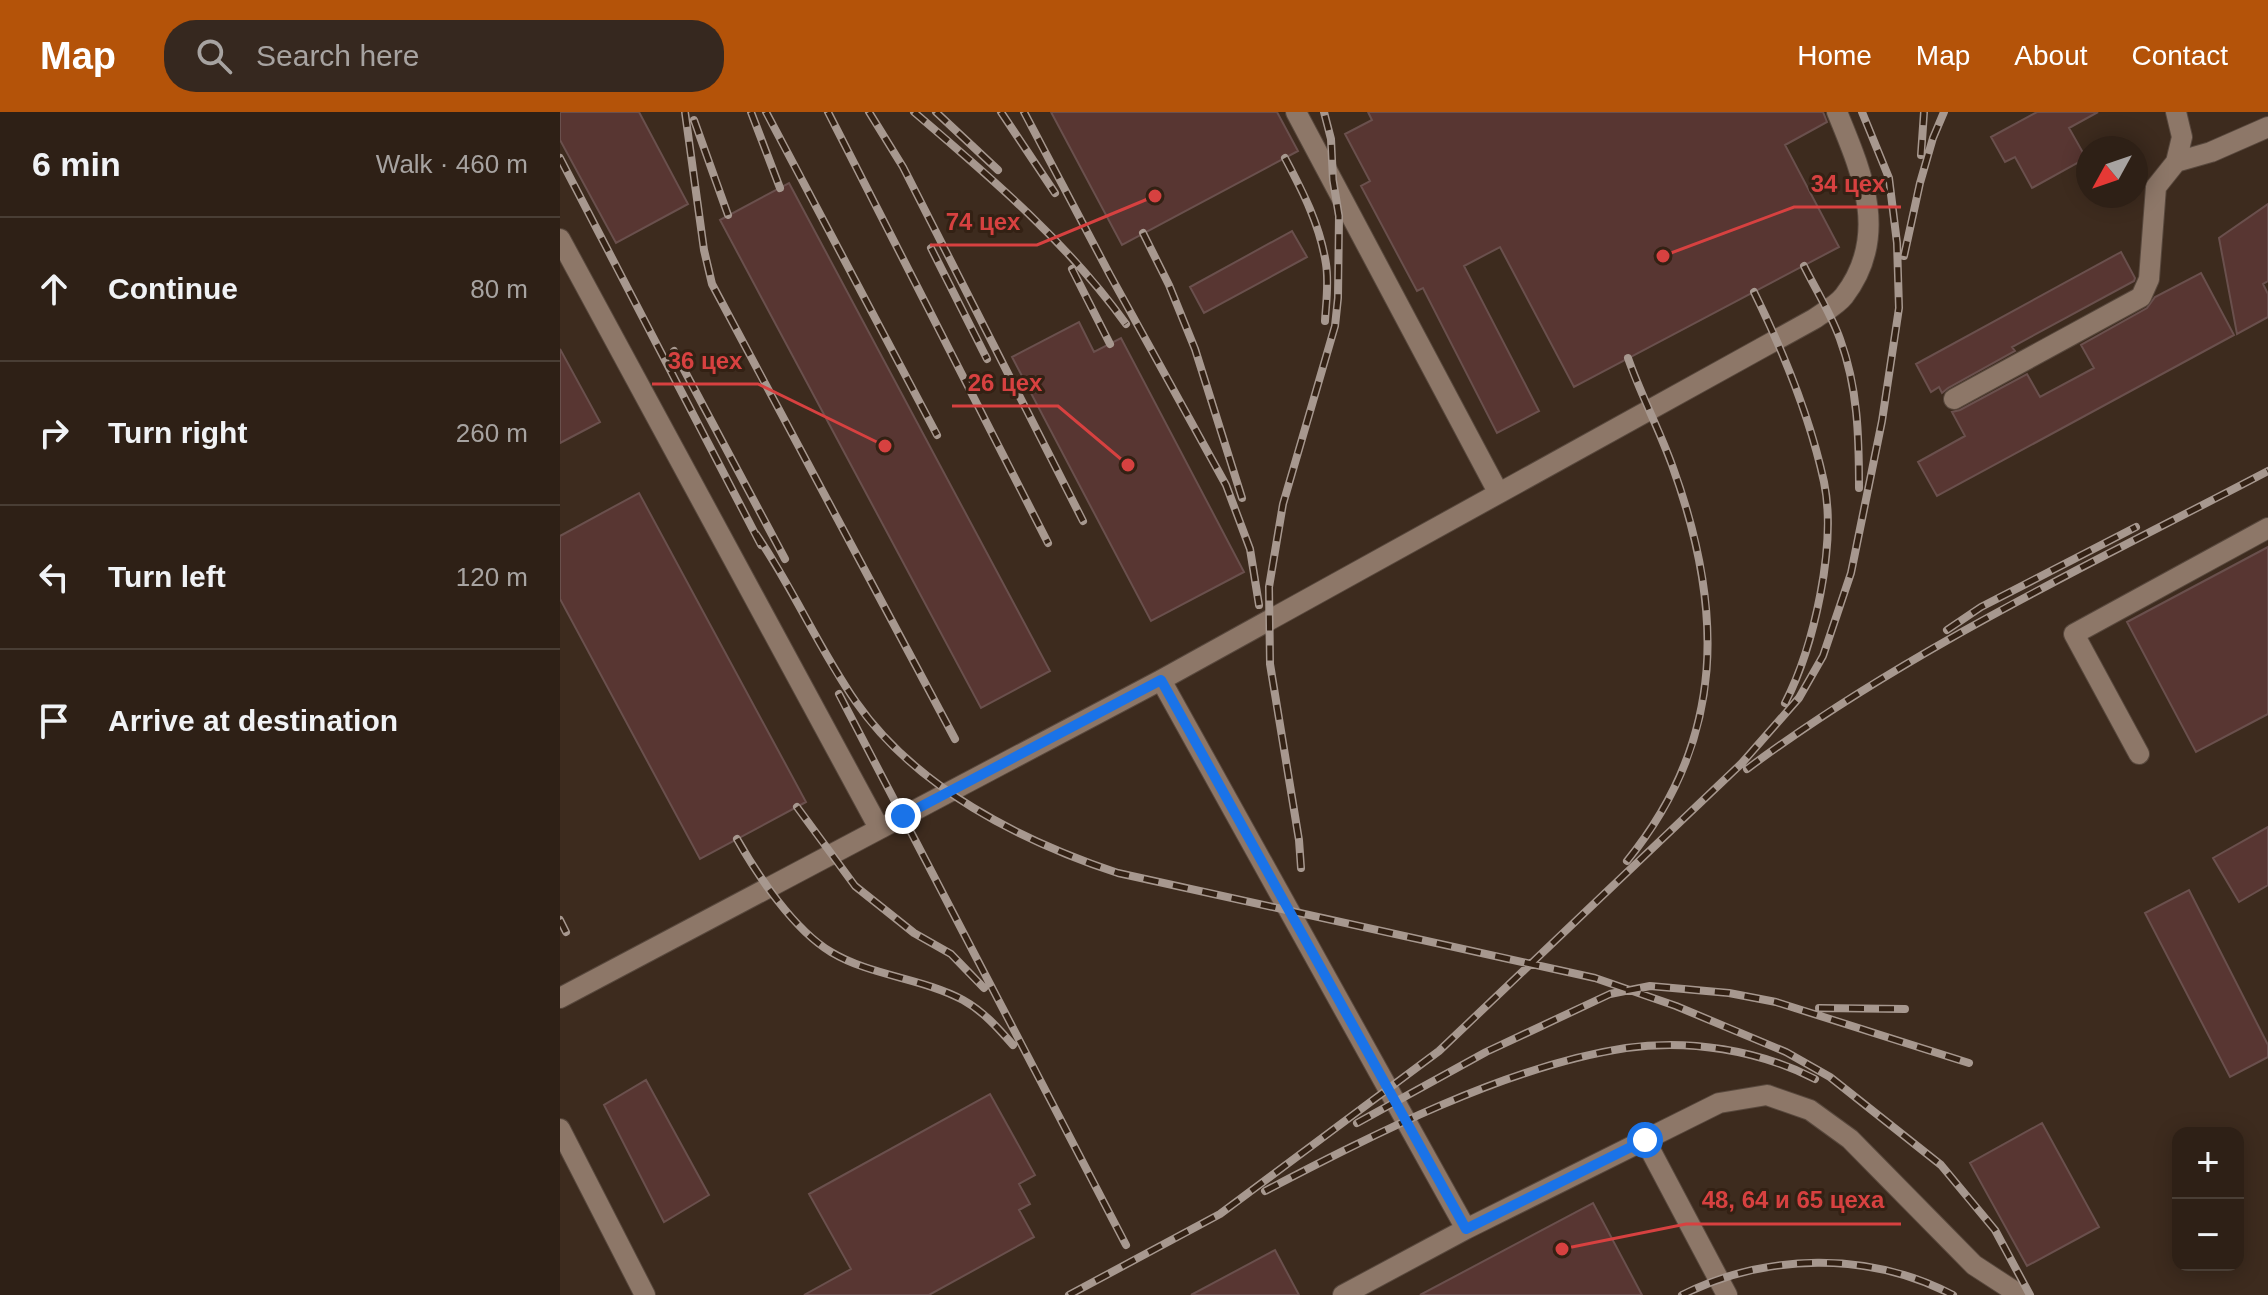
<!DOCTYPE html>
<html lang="en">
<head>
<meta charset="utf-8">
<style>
  body { margin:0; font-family:Helvetica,sans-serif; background:#36281f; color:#f1f3f6 }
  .controls { position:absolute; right:24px; bottom:24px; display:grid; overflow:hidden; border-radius:16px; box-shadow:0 4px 20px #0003 }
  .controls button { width:72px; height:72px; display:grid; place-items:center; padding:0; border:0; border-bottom:2px solid #493e35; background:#2e2016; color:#f1f3f6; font:40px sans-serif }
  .compass { position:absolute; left:1516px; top:24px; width:72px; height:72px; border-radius:50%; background:#2e2016; box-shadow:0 4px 20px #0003; rotate:230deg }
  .stop { position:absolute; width:24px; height:24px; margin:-18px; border:6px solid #1a73e8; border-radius:50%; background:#fff }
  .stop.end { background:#1a73e8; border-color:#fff; box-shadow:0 2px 8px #0008 }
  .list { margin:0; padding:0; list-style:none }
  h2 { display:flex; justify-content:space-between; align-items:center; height:104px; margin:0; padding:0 32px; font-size:34px }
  h2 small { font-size:26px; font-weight:400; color:#a7a3a1 }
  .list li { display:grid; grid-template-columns:52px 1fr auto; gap:24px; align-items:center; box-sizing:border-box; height:144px; padding:0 32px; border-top:2px solid #493e35 }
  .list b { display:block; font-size:30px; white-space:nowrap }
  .list em { font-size:26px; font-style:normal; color:#a7a3a1 }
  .icon { flex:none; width:44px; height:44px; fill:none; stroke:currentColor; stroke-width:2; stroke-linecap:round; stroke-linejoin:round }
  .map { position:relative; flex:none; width:1708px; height:1183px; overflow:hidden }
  header { display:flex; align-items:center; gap:48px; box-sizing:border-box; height:112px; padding:0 40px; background:#b45309; color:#fff }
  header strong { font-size:38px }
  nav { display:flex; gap:44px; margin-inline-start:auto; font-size:28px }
  .search { width:560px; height:72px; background:#36281f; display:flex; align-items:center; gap:20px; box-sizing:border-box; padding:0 28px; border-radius:32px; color:#a7a3a1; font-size:30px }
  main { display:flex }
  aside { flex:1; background:#2e2016 }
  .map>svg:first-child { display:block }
</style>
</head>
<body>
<header>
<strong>Map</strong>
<div class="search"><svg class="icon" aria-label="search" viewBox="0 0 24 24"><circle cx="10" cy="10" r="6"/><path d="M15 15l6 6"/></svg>Search here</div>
<nav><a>Home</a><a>Map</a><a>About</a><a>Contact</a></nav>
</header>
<main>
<aside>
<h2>6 min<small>Walk · 460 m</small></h2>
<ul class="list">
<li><svg class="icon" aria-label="ahead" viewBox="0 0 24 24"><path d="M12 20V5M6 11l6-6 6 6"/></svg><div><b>Continue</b></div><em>80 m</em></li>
<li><svg class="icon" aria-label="right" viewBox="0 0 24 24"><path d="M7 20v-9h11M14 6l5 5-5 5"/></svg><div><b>Turn right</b></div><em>260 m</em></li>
<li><svg class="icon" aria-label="left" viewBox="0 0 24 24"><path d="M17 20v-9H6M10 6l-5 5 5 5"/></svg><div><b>Turn left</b></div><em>120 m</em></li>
<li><svg class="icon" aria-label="arrive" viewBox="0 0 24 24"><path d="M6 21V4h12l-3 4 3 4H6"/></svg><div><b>Arrive at destination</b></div></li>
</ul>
</aside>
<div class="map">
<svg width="1708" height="1183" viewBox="0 0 1708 1183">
  <rect width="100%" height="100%" fill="#3d2b1e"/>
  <path fill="#583632" stroke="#6a504d" stroke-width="2" d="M 0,0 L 79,0 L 128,92 L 56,131 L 0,28 Z
    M 491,0 L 717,0 L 738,39 L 562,133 Z
    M 808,0 L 1263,0 L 1267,10 L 1225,33 L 1279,135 L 1014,275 L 940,135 L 904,154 L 979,299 L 937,321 L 863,176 L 857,179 L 801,74 L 810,69 L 785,22 L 812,8 Z
    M 1477,0 L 1538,0 L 1509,16 L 1526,46 L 1472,76 L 1455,45 L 1445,50 L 1431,25 Z
    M 229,71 L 490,559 L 421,596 L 160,108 Z
    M 1708,92 L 1708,169 L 1703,172 L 1708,182 L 1708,205 L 1677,222 L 1659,126 Z
    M 732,119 L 747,145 L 644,201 L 630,175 Z
    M 1561,140 L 1575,166 L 1574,169 L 1452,235 L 1455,239 L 1388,276 L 1382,281 L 1379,275 L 1371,280 L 1356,252 Z
    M 1641,161 L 1674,223 L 1377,384 L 1358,350 L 1405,324 L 1392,300 L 1400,298 L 1467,262 L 1480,285 L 1534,256 L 1521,233 L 1587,196 L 1595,185 Z
    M 519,210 L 534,240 L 561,226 L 684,460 L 591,509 L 452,245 Z
    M 0,237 L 40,310 L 0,331 Z
    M 79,381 L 246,690 L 140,747 L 0,487 L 0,424 Z
    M 1708,435 L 1708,602 L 1636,640 L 1567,510 Z
    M 1708,715 L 1708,773 L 1679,790 L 1653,746 Z
    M 1629,778 L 1708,933 L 1708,945 L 1670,965 L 1585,801 Z
    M 86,968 L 149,1083 L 104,1110 L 44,993 Z
    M 430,982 L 475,1063 L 459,1072 L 470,1092 L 459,1098 L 474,1125 L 369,1183 L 244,1183 L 291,1157 L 249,1082 Z
    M 1482,1011 L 1539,1115 L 1467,1154 L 1410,1051 Z
    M 1033,1091 L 1082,1183 L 860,1183 Z
    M 715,1138 L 739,1183 L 631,1183 Z"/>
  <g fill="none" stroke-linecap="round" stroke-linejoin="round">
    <defs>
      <path id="minor" d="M 736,0 L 938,380
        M 1616,50 L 1651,40 L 1708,15
        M 0,127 L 319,716
        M 1394,287 L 1581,185 L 1589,167 L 1596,75 L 1616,50 L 1622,25 L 1616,0
        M 601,568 L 906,1117
        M 1579,642 L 1514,522 L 1708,416
        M 0,886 L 601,568 L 1254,207 C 1264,200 1277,193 1284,184 C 1330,124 1302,61 1277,0
        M 0,1017 L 85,1183
        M 1085,1028 L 1167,1183
        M 783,1183 L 906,1117 L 1159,991 L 1207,983 L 1250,998 L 1290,1027 L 1414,1153 L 1460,1183"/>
    </defs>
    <use href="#minor" stroke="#58483d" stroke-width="22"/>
    <use href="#minor" stroke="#8d7768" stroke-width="20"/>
    <defs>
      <path id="rail" d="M 125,0 L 144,138 L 152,172 L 395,627
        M 191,0 L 220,76
        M 206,0 L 377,323
        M 268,0 L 488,431
        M 309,0 L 343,55 L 523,409
        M 354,0 C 430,65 507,130 566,212
        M 376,0 L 438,58
        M 441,0 L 495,81
        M 464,0 L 550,163 L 666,373 L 690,437 L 699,493
        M 134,8 L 168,103
        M 1361,43 L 1364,0
        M 0,46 L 201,433
        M 725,46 C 743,80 760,113 766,152 C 769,171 766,191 765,209
        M 583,121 L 609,173 L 635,237 L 682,386
        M 371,136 L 427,247
        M 1344,144 L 1360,71 L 1373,26 L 1384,0
        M 1244,154 C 1256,178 1271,202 1280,227 C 1298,276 1299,325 1299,376
        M 512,157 L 550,232
        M 1194,180 C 1223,239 1250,305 1264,370 C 1277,432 1254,535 1225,591
        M 114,239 L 225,447
        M 196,422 C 233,476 259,537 296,590 C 356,676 461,729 558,761 L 1035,866 L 1116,894 L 1226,940 L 1270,965 L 1381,1053 L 1435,1118 L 1470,1183
        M 1387,518 L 1421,495 L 1576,415
        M 279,582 L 566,1133
        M 1187,657 C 1347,538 1531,452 1708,359
        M 237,695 L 295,774 L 354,821 L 391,842 L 424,876
        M 177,727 C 198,764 234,818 271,840 C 311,864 362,866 403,888 C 423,899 438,916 453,933
        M 1067,749 C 1167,626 1164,496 1112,353 C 1099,317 1081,283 1068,246
        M 741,756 L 739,728 L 710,552 L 709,475 L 723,392 L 775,214 L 778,186 L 779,104 L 773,68 L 771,27 L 764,0
        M 0,808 L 6,820
        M 1259,896 L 1345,897
        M 797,1011 L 926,940 L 1050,882 L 1090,874 L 1169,881 L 1216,890 L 1409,951
        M 705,1079 C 813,1023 946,954 1066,936 C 1129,927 1199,938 1255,967
        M 509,1183 L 660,1102 L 879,939 L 1182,651 L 1239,586 L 1263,544 L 1291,461 L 1322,309 L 1339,196 L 1337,131 L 1329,66 L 1302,0
        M 1122,1183 C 1206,1141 1309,1139 1393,1183"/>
    </defs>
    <use href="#rail" stroke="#a7988f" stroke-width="8"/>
    <use href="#rail" stroke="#332114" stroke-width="5" stroke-dasharray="15" stroke-linecap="butt"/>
  </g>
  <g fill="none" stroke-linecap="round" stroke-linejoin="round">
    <path stroke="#1a73e8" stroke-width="10" d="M 343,704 L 601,568 L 906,1117 L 1085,1028"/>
  </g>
  <path fill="none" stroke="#d74140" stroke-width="3" d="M1103 144L1234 95H1341M595 84L477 133H370M325 334L198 272H92M568 353L498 294H392M1002 1137L1126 1112H1341"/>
  <g fill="#d74140" stroke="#332114" stroke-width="3">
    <circle cx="1103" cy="144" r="8"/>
    <circle cx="595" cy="84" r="8"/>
    <circle cx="325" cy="334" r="8"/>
    <circle cx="568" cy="353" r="8"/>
    <circle cx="1002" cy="1137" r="8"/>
  </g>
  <g font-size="24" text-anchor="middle" font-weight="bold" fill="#d74140" stroke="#332114" stroke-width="6" stroke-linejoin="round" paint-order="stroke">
    <text x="1288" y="80">34 цех</text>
    <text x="423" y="118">74 цех</text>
    <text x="145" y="257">36 цех</text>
    <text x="445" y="279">26 цех</text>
    <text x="1233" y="1096">48, 64 и 65 цеха</text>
  </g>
</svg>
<div class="controls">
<button>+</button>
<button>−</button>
</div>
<svg class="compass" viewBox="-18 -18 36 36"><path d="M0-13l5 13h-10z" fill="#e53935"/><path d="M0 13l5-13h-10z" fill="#a7a3a1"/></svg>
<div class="stop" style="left:1085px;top:1028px"></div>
<div class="stop end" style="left:343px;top:704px"></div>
</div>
</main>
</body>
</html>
